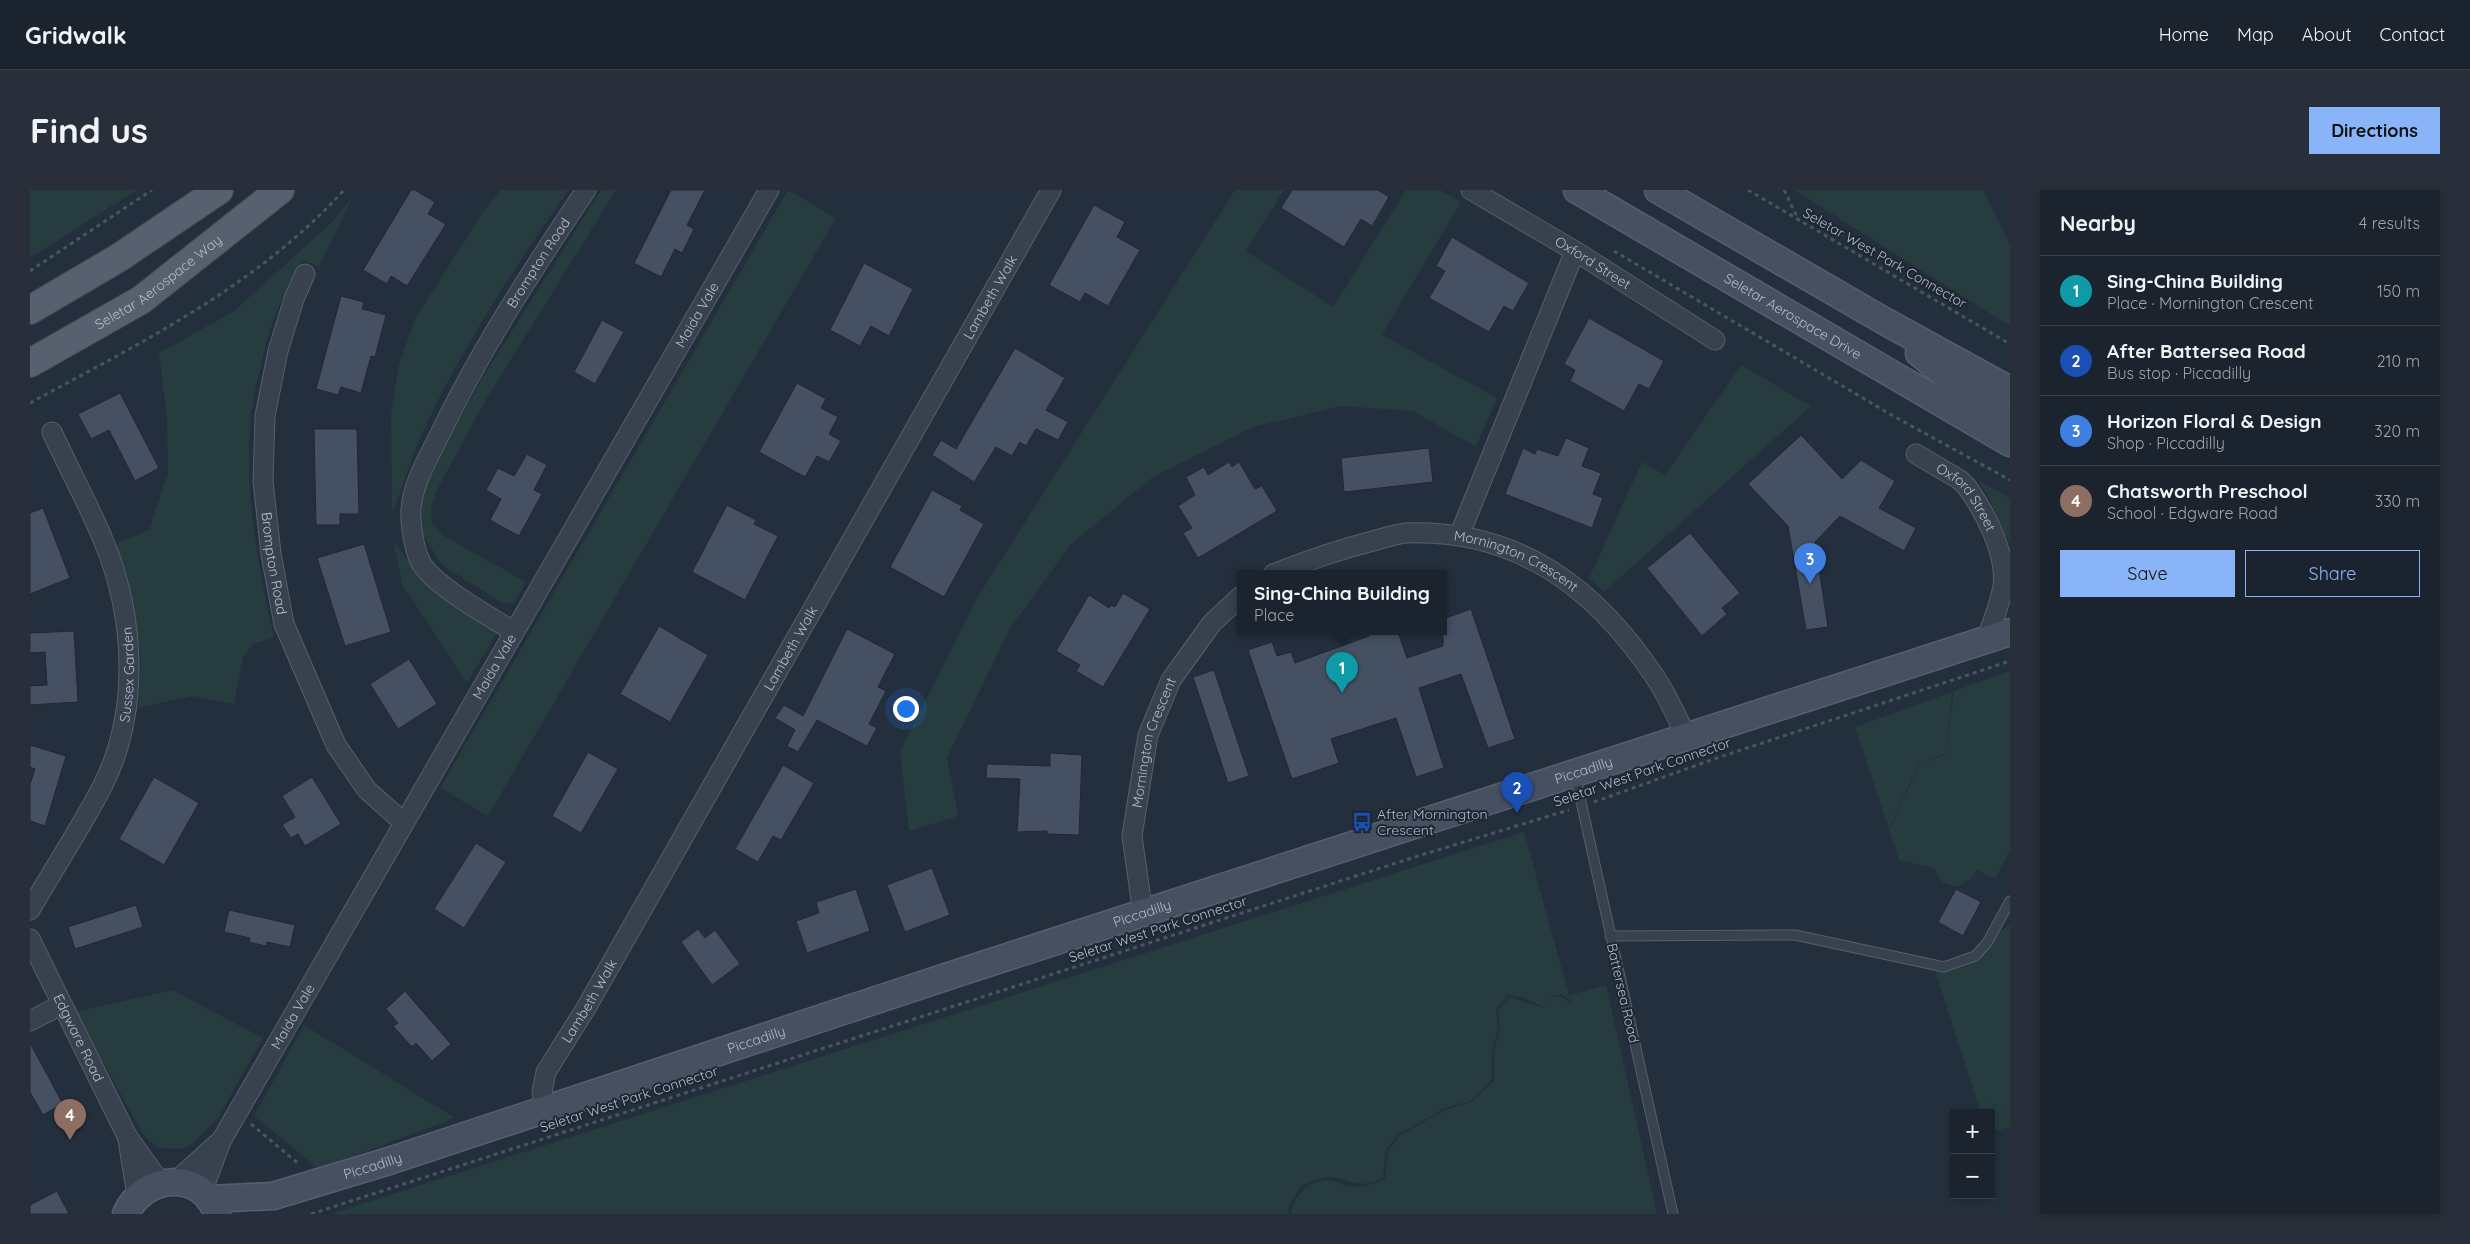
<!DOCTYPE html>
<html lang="en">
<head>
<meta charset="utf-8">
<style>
  body { margin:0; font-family:Quicksand,sans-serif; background:#282f3a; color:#f1f3f6 }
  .controls { position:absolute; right:15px; bottom:15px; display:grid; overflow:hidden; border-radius:0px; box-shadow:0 2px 8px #0003 }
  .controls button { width:45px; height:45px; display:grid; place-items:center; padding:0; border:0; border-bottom:1px solid #39404a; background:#1b232e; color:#f1f3f6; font:25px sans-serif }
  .you { position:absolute; left:875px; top:518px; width:18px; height:18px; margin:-12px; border:4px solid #fff; border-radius:50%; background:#1a73e8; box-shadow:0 0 0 8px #1a73e833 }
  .badge { display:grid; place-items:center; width:32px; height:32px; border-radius:50%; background:#8ab4f8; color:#fff; font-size:16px; font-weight:700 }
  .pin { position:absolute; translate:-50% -41px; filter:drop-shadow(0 1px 2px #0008) }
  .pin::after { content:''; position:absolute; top:26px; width:18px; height:15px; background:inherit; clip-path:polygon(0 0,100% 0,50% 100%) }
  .popup { position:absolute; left:1207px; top:380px; width:210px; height:65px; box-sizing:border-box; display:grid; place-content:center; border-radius:0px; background:#1b232e; filter:drop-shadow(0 1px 4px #0005); font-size:16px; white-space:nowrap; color:#a0a4aa }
  .popup b { font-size:19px; color:#f1f3f6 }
  .popup::after { content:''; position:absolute; left:50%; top:100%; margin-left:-10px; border:10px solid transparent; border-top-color:#1b232e }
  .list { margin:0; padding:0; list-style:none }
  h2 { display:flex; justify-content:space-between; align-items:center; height:65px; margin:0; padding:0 20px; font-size:21px }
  h2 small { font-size:16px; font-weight:400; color:#a0a4aa }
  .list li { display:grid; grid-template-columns:32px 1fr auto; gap:15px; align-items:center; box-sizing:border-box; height:70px; padding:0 20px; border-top:1px solid #39404a }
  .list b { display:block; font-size:19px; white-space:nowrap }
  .list p { margin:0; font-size:16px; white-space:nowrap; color:#a0a4aa }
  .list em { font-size:16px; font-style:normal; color:#a0a4aa }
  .actions { display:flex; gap:10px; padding:15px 20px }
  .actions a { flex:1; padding:11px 0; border:1px solid #8ab4f8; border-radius:0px; text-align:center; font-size:18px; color:#8ab4f8 }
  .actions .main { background:#8ab4f8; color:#111 }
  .map { position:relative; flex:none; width:1980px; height:1024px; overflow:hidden; border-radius:0px }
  header { display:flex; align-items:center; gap:30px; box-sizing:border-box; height:70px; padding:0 25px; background:#1b232e; border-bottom:1px solid #39404a }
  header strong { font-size:24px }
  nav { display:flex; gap:28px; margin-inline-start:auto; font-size:18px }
  .intro { display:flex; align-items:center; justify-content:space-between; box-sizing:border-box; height:120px; padding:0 30px }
  h1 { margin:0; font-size:35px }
  .button { padding:12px 22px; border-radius:0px; background:#8ab4f8; color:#111; font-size:18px; font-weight:700 }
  main { display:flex; gap:30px; padding:0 30px }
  aside { flex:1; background:#1b232e; border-radius:0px; box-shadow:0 2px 8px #0003 }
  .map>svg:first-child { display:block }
</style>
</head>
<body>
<header>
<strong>Gridwalk</strong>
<nav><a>Home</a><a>Map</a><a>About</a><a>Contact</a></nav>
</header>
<div class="intro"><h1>Find us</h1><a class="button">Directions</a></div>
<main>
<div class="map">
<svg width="1980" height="1024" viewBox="0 0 1980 1024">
  <rect width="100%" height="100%" fill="#242f3e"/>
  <path fill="#263c3f" d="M 0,0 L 107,0 L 0,68 Z
    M 470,0 L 538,0 C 485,78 432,156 393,242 C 381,268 373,297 362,324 L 361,223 L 369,174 L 385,129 L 451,25 Z
    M 571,0 L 586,0 L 454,213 L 406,302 L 401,318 L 402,335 L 414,346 L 496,392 L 484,414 L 470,412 L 412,375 L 392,343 L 392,299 L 406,270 L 456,182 Z
    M 758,0 L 806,28 L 458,626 L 410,598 Z
    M 1205,0 L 1254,0 L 1216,61 L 1303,117 L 1376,0 L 1410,0 L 1431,12 L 1352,145 L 1467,208 L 1446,257 L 1383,221 L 1312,216 L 1223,237 L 1123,287 L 1042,353 L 981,437 L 917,567 L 928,626 L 879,641 L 870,561 L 947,408 Z
    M 1764,0 L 1953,0 L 1980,55 L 1980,136 Z
    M 322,8 L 289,77 L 272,70 C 258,97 243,125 236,154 C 230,178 223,204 221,229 C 214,303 228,376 244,448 L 224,453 L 213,467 L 204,514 L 162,506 L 108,518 L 111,466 L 101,401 L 85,354 L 119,340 L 138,282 L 137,228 L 129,163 L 203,122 L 301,33 Z
    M 1711,175 L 1781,216 L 1574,402 L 1559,388 L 1612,272 L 1635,285 Z
    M 1947,289 L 1980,308 L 1980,355 L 1959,308 Z
    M 364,352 L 390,386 L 468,441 L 437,493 L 372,394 Z
    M 1980,481 L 1980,661 L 1965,689 L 1947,680 L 1941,689 L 1927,697 L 1912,692 L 1904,678 L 1869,670 L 1859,641 L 1889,575 L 1916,564 L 1924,501 Z
    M 1922,502 L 1916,563 L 1888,575 L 1859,639 L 1825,537 Z
    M 1494,642 L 1541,812 L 1532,804 L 1520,806 L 1513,817 L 1494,808 L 1479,805 L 1466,818 L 1468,838 L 1462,862 L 1462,890 L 1440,911 L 1415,918 L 1368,945 L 1356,960 L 1353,988 C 1327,1001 1322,988 1299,987 C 1291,987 1280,993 1272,995 L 1259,1015 L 1258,1024 L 300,1024 Z
    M 1980,735 L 1980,937 L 1961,942 L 1961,923 L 1951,923 L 1905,781 C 1928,783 1947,772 1961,753 C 1967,744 1969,740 1980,735 Z
    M 1576,795 L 1627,1024 L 1261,1024 C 1264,1005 1278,991 1298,990 C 1305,990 1313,996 1321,997 C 1333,998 1344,994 1355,989 L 1358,961 L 1369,946 L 1415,920 L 1441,912 L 1464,891 L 1464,863 L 1470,838 L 1468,819 L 1480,807 L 1513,818 L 1520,807 L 1531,806 L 1542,814 L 1540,805 Z
    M 142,800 L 233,848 L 189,926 L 162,955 L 150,959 L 127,958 L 113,944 L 45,822 Z
    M 274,835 L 425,928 L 289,979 L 224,926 Z"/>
  <path fill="#455162" stroke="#1f2835" d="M 381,0 L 385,0 L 405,12 L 398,24 L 416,34 L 377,96 L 361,86 L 357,94 L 333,80 Z
    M 641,0 L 675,0 L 657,35 L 664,39 L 652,63 L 645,59 L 631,87 L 604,73 Z
    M 1262,0 L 1348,0 L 1359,7 L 1342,36 L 1331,29 L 1314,57 L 1251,18 Z
    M 1064,15 L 1095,32 L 1087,47 L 1110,60 L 1078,116 L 1055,103 L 1050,112 L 1019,95 Z
    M 1422,47 L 1499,93 L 1483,121 L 1474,116 L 1459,142 L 1399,108 L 1415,81 L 1406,76 Z
    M 834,73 L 883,99 L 859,146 L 841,136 L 830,156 L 800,140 Z
    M 311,106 L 334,112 L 332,119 L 356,125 L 345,167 L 341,166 L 331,203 L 311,197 L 308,205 L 286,199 Z
    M 1559,128 L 1634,171 L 1619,199 L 1609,194 L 1594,221 L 1540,191 L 1545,180 L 1534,174 Z
    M 572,130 L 594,142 L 565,194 L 544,182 Z
    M 985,158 L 1035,188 L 1016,220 L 1038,232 L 1028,250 L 1006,239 L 996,256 L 990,252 L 982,266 L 966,257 L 944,292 L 902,265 L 911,250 L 926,259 Z
    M 767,193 L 796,209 L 791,218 L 808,227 L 799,244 L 811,251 L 799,272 L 787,266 L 775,287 L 729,262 Z
    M 90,203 L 129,278 L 105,291 L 79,240 L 61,249 L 48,224 Z
    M 284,239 L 327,239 L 329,324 L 310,324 L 310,335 L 286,335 Z
    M 1771,245 L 1812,289 L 1831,270 L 1865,291 L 1849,318 L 1886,338 L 1874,361 L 1810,326 L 1785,352 L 1798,437 L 1776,440 L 1758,336 L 1718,294 Z
    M 1536,248 L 1559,258 L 1552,276 L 1571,283 L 1563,304 L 1573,308 L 1562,338 L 1475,304 L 1493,258 L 1505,264 L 1507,259 L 1528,266 Z
    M 1399,258 L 1403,292 L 1314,302 L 1311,268 Z
    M 497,264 L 517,275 L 504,300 L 512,304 L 489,346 L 460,330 L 471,309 L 456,300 L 468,278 L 484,286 Z
    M 1199,272 L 1202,277 L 1209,272 L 1225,299 L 1232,296 L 1247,321 L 1168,368 L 1153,343 L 1162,338 L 1148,316 L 1165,305 L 1156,287 L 1174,277 L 1178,285 Z
    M 902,300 L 932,316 L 930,320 L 954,334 L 914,407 L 860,377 Z
    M 697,315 L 726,330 L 724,334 L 748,346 L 715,410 L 662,382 Z
    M 13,318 L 40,388 L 0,404 L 0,323 Z
    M 1660,343 L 1710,403 L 1692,418 L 1697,424 L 1672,446 L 1617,378 Z
    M 334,354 L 361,442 L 315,456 L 287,368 Z
    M 1093,403 L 1120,419 L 1073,497 L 1046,481 L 1050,475 L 1026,461 L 1059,405 L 1079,418 L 1081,415 L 1085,417 Z
    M 1441,419 L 1485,549 L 1458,558 L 1431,484 L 1389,498 L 1414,578 L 1386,587 L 1366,528 L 1301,549 L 1309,573 L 1262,589 L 1218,460 L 1242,452 L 1247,466 L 1261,462 L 1265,473 L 1339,446 L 1338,442 L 1368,442 L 1377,468 L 1413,456 L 1413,429 Z
    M 629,436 L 678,465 L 640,532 L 590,504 Z
    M 817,439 L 865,464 L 848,497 L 856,501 L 839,534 L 847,538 L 837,556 L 787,530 L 768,562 L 757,556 L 765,540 L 745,528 L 754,515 L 773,526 Z
    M 44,441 L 48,512 L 0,515 L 0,496 L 17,495 L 15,462 L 0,463 L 0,443 Z
    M 379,469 L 407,514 L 368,539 L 340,494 Z
    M 1184,480 L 1219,586 L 1198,593 L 1163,487 Z
    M 0,555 L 36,566 L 15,636 L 0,631 L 0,594 L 5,579 L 0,577 Z
    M 558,562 L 588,579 L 551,643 L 522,626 Z
    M 1020,563 L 1052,565 L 1049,645 L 1017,644 L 1017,641 L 987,642 L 990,589 L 956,588 L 957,574 L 1020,576 Z
    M 753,575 L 784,593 L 751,650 L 743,646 L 728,672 L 705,659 Z
    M 124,587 L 169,613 L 134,675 L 89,649 Z
    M 282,587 L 311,634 L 275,656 L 268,644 L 261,648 L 252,635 L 265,627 L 252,606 Z
    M 446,653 L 476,672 L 434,738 L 404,719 Z
    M 902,678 L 920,725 L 875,742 L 857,695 Z
    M 826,699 L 840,741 L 777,763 L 766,731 L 789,723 L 786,712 Z
    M 1926,699 L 1951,712 L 1933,746 L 1908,732 Z
    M 106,715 L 113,737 L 45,759 L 38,737 Z
    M 199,720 L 265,735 L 260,757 L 237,752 L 236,756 L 219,752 L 220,748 L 194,742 Z
    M 668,739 L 675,748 L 685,740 L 710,774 L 682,795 L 651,752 Z
    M 375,801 L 421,854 L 402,871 L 386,853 L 382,857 L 363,836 L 368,833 L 356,819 Z
    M 0,853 L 33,914 L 13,925 L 0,902 Z
    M 27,1001 L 39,1024 L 0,1024 L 0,1015 Z"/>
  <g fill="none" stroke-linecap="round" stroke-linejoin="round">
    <defs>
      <path id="lane" d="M 1545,585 L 1643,1024
        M 1580,746 L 1765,745 L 1914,777 L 1945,766 L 1957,753 L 1980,711"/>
      <g id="street">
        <path id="s1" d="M 1441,0 L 1545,61 L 1685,150"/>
        <path id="s2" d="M 275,84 L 264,109 L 248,161 L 235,226 L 233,291 L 241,364 L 254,434 L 306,555 L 337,600 L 373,632"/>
        <path id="s3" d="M 1886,264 L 1930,290 L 1937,297 C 1955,322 1977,364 1973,396 C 1970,415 1962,433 1956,451"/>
        <path d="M 1429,346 L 1545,61"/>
        <path id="s4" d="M 1243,384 C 1276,371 1308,360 1343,351 C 1354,348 1365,344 1376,343 C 1488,339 1566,398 1625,487 C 1638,506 1647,528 1657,548"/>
        <path id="s5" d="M 483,441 C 459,426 402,395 390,371 C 384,358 380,334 381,319 C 383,292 399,267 411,242 C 452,157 503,79 556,0"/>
        <path id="s6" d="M 0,720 C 24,678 51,638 73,595 C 110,521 105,427 74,352 C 59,315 39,279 22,242"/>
        <path id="s7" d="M 1113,724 L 1102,646 L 1118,545 L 1141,490 L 1182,433 L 1211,406"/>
        <path id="s8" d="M 0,749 L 97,946 L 130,992"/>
        <path d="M 0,831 L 31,815"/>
        <path id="s9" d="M 516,920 L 512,902 L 516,882 L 556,818 L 1021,0"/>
        <path d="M 98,949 L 107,1006"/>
        <path d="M 145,992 L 188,953"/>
        <path id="s10" d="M 172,1002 L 191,951 L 739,0"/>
      </g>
      <g id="secondary">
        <path id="s11" d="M 1547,0 L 1980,253"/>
        <path d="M 1628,0 L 1856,132 L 1980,200"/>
        <path d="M 1889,163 L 1940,206 L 1980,229"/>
        <path id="s12" d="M 179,1009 L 243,1006 L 359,971 L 940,779 L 1980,442"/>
        <path d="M 96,1024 C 113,984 173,979 187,1024"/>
      </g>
      <g id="primary">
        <path d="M 0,120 L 90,67 L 189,0"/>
        <path id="s13" d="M 0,173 L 111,110 L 250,0"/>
      </g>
    </defs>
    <use href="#lane" stroke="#565f6c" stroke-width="11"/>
    <use href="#street" stroke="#565f6c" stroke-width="21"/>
    <use href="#secondary" stroke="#565f6c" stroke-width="29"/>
    <use href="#primary" stroke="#414a57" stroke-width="30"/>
    <path stroke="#44595c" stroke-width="3" stroke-dasharray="4 4" stroke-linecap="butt" d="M 1718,0 L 1980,154
      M 1754,0 L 1769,31
      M 1584,61 L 1865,227 L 1980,290
      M 0,81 L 122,0
      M 0,213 C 112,152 227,96 314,0
      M 1564,612 L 1687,568 L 1980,471
      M 221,934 L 270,975
      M 281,1024 L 1388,666 L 1539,620"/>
    <use href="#lane" stroke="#38414e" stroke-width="9"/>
    <use href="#street" stroke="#38414e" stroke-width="19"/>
    <use href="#secondary" stroke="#465061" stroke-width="26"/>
    <use href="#primary" stroke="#56606e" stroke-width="28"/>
  </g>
  <defs>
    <symbol id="bus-bare" viewBox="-9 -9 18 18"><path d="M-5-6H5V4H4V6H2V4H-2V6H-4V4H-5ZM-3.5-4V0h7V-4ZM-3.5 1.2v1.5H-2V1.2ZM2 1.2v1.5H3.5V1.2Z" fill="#1a4fb4" stroke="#1d2633" stroke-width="2.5" paint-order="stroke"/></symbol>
  </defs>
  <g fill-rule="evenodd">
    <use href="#bus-bare" x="1318" y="618" width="28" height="28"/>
  </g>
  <g text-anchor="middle" stroke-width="4" stroke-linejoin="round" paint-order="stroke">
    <g font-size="14" fill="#b4bcc9" stroke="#1d2633">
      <text transform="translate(1855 68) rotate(30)" y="5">Seletar West Park Connector</text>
      <text dy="5" stroke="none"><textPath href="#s5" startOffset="449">Brompton Road</textPath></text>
      <text dy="5" stroke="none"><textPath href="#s1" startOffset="142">Oxford Street</textPath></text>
      <text dy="5" stroke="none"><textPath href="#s13" startOffset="152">Seletar Aerospace Way</textPath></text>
      <text dy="5" stroke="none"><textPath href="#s9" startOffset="932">Lambeth Walk</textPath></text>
      <text dy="5" stroke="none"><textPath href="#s10" startOffset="1008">Maida Vale</textPath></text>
      <text dy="5" stroke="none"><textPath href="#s11" startOffset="250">Seletar Aerospace Drive</textPath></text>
      <text dy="5" stroke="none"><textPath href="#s3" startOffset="68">Oxford Street</textPath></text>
      <text dy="5" stroke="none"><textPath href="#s2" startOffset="296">Brompton Road</textPath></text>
      <text dy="5" stroke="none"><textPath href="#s4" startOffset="255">Mornington Crescent</textPath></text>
      <text dy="5" stroke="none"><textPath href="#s9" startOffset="528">Lambeth Walk</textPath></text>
      <text dy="5" stroke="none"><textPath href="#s10" startOffset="602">Maida Vale</textPath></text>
      <text dy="5" stroke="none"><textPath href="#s6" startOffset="259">Sussex Garden</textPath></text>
      <text dy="5" stroke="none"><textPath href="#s7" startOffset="175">Mornington Crescent</textPath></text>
      <text dy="5" stroke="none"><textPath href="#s12" startOffset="1442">Piccadilly</textPath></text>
      <text transform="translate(1612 582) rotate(-19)" y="5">Seletar West Park Connector</text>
      <text dy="5" stroke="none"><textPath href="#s12" startOffset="978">Piccadilly</textPath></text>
      <text transform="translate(1128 739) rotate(-18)" y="5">Seletar West Park Connector</text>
      <text transform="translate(1593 803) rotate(77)" y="5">Battersea Road</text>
      <text dy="5" stroke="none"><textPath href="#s9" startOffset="122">Lambeth Walk</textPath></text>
      <text dy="5" stroke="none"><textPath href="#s10" startOffset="198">Maida Vale</textPath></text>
      <text dy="5" stroke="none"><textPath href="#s8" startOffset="110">Edgware Road</textPath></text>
      <text dy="5" stroke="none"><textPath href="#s12" startOffset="572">Piccadilly</textPath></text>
      <text transform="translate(599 909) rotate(-18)" y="5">Seletar West Park Connector</text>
      <text dy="5" stroke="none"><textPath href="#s12" startOffset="168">Piccadilly</textPath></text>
    </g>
    <g font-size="14" fill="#b4bcc9" stroke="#1d2633" text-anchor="start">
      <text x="1347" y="629">After Mornington<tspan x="1347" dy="16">Crescent</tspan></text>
    </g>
  </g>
</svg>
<div class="controls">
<button>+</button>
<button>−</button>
</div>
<div class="you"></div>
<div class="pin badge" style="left:1312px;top:503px;background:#0f9aa8">1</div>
<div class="popup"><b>Sing-China Building</b>Place</div>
<div class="pin badge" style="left:1487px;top:623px;background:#1a4fb4">2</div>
<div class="pin badge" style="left:1780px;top:394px;background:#3f7fe0">3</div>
<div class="pin badge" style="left:40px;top:950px;background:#8d6e63">4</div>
</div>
<aside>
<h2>Nearby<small>4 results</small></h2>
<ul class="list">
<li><span class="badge" style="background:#0f9aa8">1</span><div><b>Sing-China Building</b><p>Place · Mornington Crescent</p></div><em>150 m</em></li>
<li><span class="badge" style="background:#1a4fb4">2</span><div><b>After Battersea Road</b><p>Bus stop · Piccadilly</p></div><em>210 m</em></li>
<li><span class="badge" style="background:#3f7fe0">3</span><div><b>Horizon Floral &amp; Design</b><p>Shop · Piccadilly</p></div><em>320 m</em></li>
<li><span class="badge" style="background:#8d6e63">4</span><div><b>Chatsworth Preschool</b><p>School · Edgware Road</p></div><em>330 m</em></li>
</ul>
<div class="actions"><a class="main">Save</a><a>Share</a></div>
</aside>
</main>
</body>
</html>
